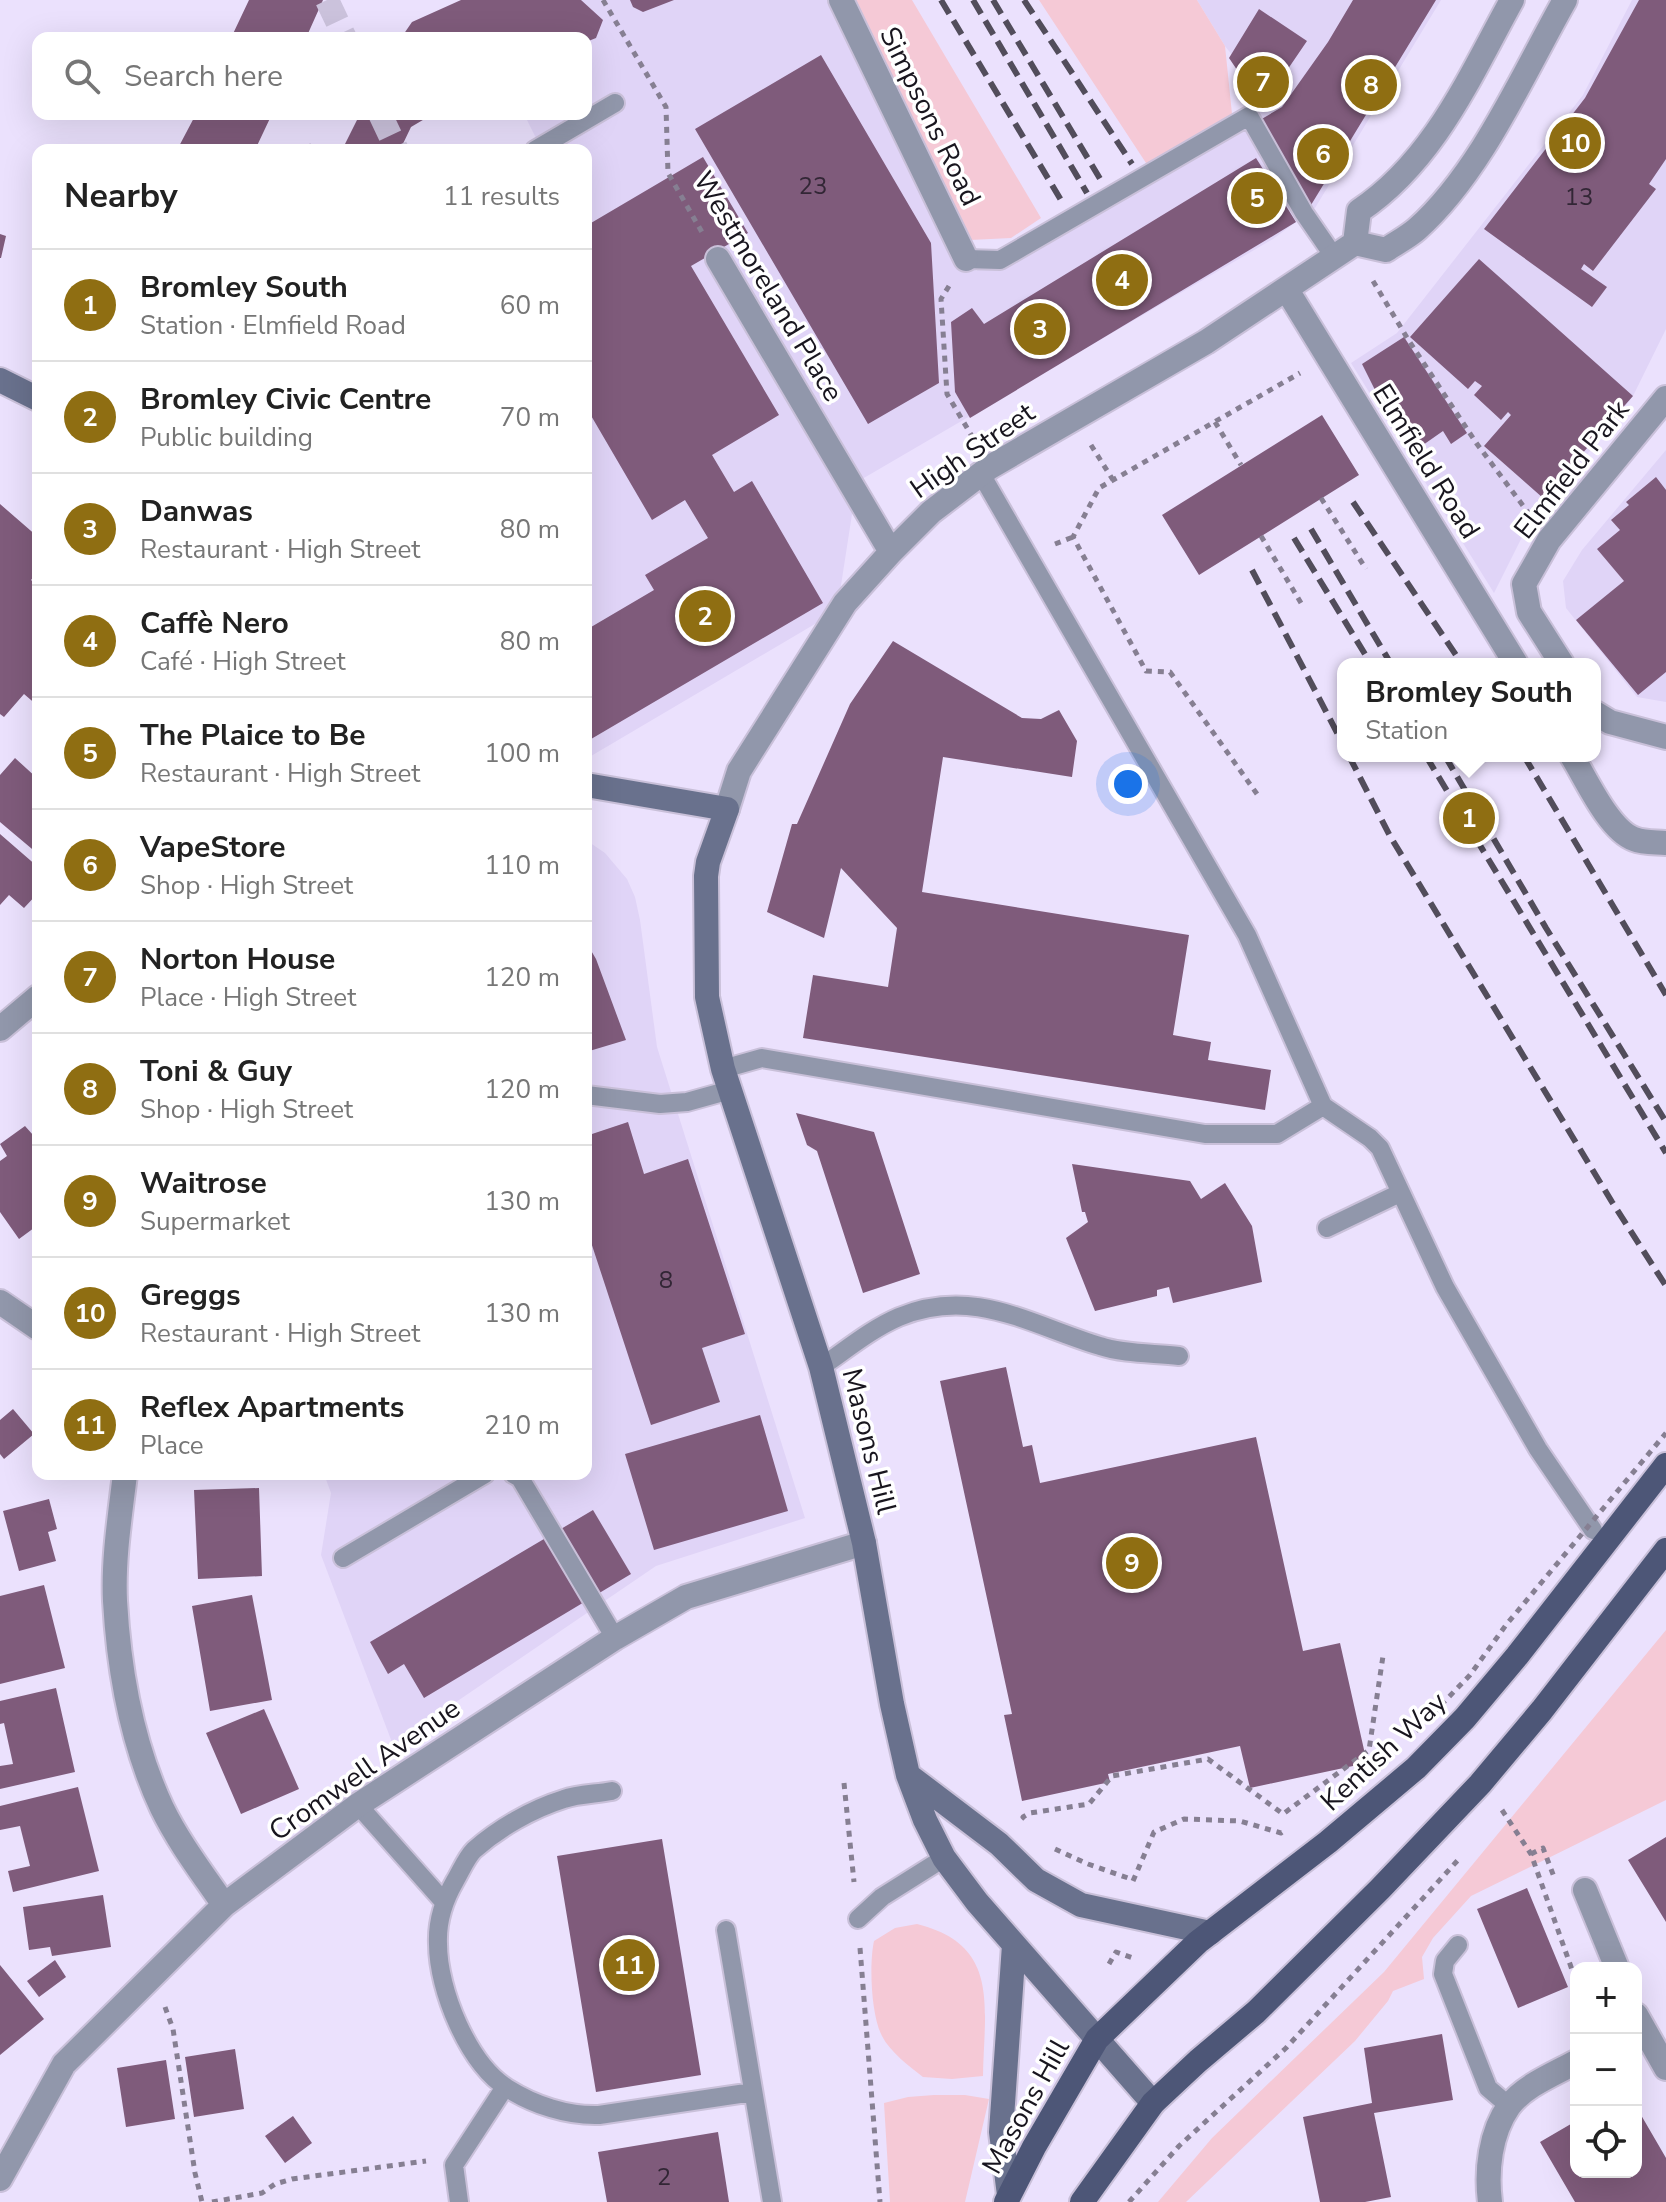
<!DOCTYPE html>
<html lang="en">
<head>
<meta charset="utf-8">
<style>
  body { margin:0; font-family:"Nunito Sans",sans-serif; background:#f2f2f2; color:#222 }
  .controls { position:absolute; right:24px; bottom:24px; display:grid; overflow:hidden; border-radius:16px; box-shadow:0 8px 32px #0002 }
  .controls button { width:72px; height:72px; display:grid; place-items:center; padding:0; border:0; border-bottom:2px solid #e0e0e0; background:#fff; color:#222; font:40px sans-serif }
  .you { position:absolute; left:1128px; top:784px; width:28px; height:28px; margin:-20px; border:6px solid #fff; border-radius:50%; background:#1a73e8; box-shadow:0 0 0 12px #1a73e833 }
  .badge { display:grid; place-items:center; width:52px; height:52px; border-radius:50%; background:#8f6e12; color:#fff; font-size:26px; font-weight:700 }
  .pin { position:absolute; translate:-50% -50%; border:4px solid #fff; box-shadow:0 2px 8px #0006 }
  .popup { position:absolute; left:1337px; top:658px; width:264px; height:104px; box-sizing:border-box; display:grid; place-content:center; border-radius:16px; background:#fff; filter:drop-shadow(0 2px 6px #0005); font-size:26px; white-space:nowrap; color:#767676 }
  .popup b { font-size:30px; color:#222 }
  .popup::after { content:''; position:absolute; left:50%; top:100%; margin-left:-16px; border:16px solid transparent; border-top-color:#fff }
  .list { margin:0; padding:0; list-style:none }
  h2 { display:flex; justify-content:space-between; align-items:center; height:104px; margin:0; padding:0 32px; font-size:34px }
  h2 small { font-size:26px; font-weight:400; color:#767676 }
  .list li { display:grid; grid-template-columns:52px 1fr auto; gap:24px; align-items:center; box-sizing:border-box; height:112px; padding:0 32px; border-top:2px solid #e0e0e0 }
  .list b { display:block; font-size:30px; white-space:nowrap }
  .list p { margin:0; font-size:26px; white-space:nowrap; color:#767676 }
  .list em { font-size:26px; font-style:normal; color:#767676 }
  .icon { flex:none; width:44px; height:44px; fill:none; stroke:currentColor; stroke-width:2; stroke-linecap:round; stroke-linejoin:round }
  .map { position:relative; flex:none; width:1666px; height:2202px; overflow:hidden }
  .search { position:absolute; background:#fff; box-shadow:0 8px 32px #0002; left:32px; top:32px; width:560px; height:88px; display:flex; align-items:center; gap:20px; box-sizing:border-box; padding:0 28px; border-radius:16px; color:#767676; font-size:30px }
  .panel { position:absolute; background:#fff; box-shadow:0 8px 32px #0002; left:32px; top:144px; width:560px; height:1336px; border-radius:16px }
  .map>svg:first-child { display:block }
</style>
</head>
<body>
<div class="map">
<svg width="1666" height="2202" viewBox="0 0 1666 2202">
  <rect width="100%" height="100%" fill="#ebe1fd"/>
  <path fill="#e0d4f7" d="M 467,0 L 831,0 L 976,271 L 1263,95 L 1225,46 L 1197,0 L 1441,0 L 1315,208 L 1273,239 L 857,482 L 837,611 L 586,759 L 586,150 L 542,150 L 524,114 L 586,114 L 586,38 Z
    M 1632,0 L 1666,0 L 1666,329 L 1633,396 L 1521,539 L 1494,593 L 1351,363 L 1397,333 L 1583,95 Z
    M 1666,450 L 1666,702 L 1637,697 L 1566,608 L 1563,581 L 1582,550 Z
    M 586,840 L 605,853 L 627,879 L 635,897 L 640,920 L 657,1047 L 805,1518 L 656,1566 L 393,1745 L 321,1555 L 331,1493 L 324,1474 L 586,1474 Z"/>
  <path fill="#f5c9d6" d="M 853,0 L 912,0 L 1041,218 L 1011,238 L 970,240 Z
    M 1039,0 L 1197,0 L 1225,46 L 1232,114 L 1148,166 Z
    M 1666,1630 L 1666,1800 L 1471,1896 L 1433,1938 L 1422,1957 L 1424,1979 L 1393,1991 L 1388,2001 L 1355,2041 L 1186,2202 L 1158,2202 L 1212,2138 L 1384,1972 Z
    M 917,1924 C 1001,1945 984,2007 983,2076 L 952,2079 L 923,2077 C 909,2066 890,2052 882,2036 C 871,2015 869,1964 874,1941 L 895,1928 Z
    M 934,2095 L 965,2095 L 989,2099 L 965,2202 L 890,2202 L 884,2103 L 908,2097 Z"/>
  <path fill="#7f5b7b" d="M 249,0 L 323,0 L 306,38 L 231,38 Z
    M 461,0 L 581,0 L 603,20 L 596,38 L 586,42 L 586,38 L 401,38 L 412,22 Z
    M 630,0 L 674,0 L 643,12 L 633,7 Z
    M 1353,0 L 1436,0 L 1311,205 L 1260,120 L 1282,107 L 1328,42 Z
    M 1639,0 L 1666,0 L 1666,159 L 1649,184 L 1656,189 L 1593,271 L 1584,264 L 1581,269 L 1607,287 L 1592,307 L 1484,229 L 1585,98 Z
    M 1259,9 L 1307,41 L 1262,107 L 1229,58 Z
    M 821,55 L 931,243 L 939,383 L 868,424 L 695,129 Z
    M 196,114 L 272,114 L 255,150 L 177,150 Z
    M 360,114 L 433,114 L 411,127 L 400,150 L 342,150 Z
    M 703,157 L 748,233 L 691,266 L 779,415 L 712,455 L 734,492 L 752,481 L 823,603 L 586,742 L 586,630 L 654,590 L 645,575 L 708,538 L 685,500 L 652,520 L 586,407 L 586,216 L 591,223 Z
    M 1256,158 L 1296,222 L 970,418 L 955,392 L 951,322 L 972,308 L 984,324 Z
    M 0,234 L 6,236 L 1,258 L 0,258 Z
    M 1479,259 L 1633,396 L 1543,498 L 1484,446 L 1511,415 L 1508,412 L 1501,420 L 1474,395 L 1482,386 L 1475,381 L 1468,389 L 1410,337 Z
    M 1404,337 L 1467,433 L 1451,444 L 1443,431 L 1413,452 L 1386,412 L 1362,364 Z
    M 1322,415 L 1359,475 L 1199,575 L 1162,515 Z
    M 1656,477 L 1666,490 L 1666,672 L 1638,695 L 1576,620 L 1624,581 L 1597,549 L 1620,530 L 1611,520 L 1629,505 L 1626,502 Z
    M 0,504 L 38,537 L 38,572 L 31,580 L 38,586 L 38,706 L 24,694 L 4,717 L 0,714 Z
    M 893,641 L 1022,718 L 1041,719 L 1059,710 L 1077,741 L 1072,777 L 943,757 L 922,892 L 1189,935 L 1173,1035 L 1211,1042 L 1208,1060 L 1271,1070 L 1265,1110 L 803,1038 L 813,975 L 888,987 L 897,928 L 841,868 L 824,938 L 767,912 L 792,824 L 797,824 L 850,704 Z
    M 15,758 L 38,779 L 38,854 L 0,822 L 0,775 Z
    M 0,834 L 38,867 L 38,893 L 24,908 L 9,895 L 0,905 Z
    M 586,942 L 596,959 L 626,1040 L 586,1052 Z
    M 796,1113 L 874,1132 L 920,1274 L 863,1293 L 817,1151 L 807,1145 Z
    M 628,1122 L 644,1174 L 688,1159 L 745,1334 L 702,1348 L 720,1402 L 651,1425 L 586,1227 L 586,1136 Z
    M 25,1126 L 33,1135 L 38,1131 L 38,1225 L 19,1239 L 0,1212 L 0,1161 L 7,1156 L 0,1144 Z
    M 1072,1164 L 1190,1181 L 1201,1199 L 1225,1183 L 1252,1226 L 1262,1282 L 1173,1303 L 1169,1287 L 1157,1290 L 1157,1296 L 1095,1311 L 1066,1238 L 1088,1222 L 1085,1212 L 1082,1212 Z
    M 1006,1367 L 1023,1447 L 1032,1445 L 1040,1483 L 1256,1437 L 1303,1651 L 1340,1643 L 1367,1763 L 1250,1788 L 1240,1746 L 1108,1774 L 1110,1782 L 1022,1801 L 1004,1715 L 1012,1714 L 940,1381 Z
    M 13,1409 L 34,1434 L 4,1459 L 0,1454 L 0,1420 Z
    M 760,1415 L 788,1511 L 654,1550 L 625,1454 Z
    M 259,1488 L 262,1576 L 198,1579 L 194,1490 Z
    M 49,1499 L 57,1529 L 48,1532 L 56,1561 L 19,1571 L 3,1511 Z
    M 593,1510 L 631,1574 L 424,1698 L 404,1664 L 388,1674 L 370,1642 Z
    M 44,1585 L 65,1668 L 0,1684 L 0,1596 Z
    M 252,1595 L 272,1700 L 210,1711 L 192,1606 Z
    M 56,1688 L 75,1772 L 0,1789 L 0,1766 L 13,1764 L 4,1723 L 0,1724 L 0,1701 Z
    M 264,1709 L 299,1789 L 241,1814 L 206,1733 Z
    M 78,1787 L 99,1871 L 13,1892 L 8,1871 L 30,1866 L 20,1826 L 0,1830 L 0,1806 Z
    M 1666,1837 L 1666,1922 L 1628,1860 Z
    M 662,1839 L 701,2075 L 596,2092 L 557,1856 Z
    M 1527,1888 L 1568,1987 L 1518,2008 L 1477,1909 Z
    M 103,1895 L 111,1947 L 52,1956 L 50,1947 L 29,1950 L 23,1907 Z
    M 55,1960 L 66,1977 L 39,1997 L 27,1981 Z
    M 0,1965 L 44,2019 L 0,2055 Z
    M 1442,2034 L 1453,2100 L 1374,2113 L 1391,2197 L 1365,2202 L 1320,2202 L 1303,2117 L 1372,2103 L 1364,2048 Z
    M 235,2049 L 244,2109 L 194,2117 L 185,2057 Z
    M 166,2060 L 175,2119 L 126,2127 L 117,2068 Z
    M 1641,2115 L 1666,2158 L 1666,2202 L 1575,2202 L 1540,2142 L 1576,2121 L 1576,2172 L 1636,2172 L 1636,2118 Z
    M 293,2116 L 312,2143 L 285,2163 L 265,2136 Z
    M 718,2132 L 729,2202 L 607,2202 L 598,2152 Z"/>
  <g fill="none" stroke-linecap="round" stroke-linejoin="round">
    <path stroke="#cbc2dc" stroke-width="24" stroke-dasharray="24 12" stroke-linecap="butt" d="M 327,0 L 345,38
      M 380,114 L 397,150"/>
    <defs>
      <path id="lane" d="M 535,150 L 615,103
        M 966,259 L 1000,260 L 1249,116 L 1304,213 L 1335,258
        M 981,474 L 1247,935 L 1323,1106 L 1370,1138 L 1380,1148 L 1445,1287 L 1538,1449 L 1593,1530
        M 723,1069 L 762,1058 L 1205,1134 L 1277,1134 L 1323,1106
        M 586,1095 L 660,1104 L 687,1102 L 730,1090
        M 1327,1228 L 1400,1193
        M 821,1367 C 846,1350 871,1329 899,1317 C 974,1286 1030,1325 1100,1346 C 1124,1354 1154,1353 1179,1356
        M 513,1474 L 520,1478 L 615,1638
        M 343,1558 L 485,1474
        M 612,1791 C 596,1794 578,1794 564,1799 C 532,1809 499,1828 474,1850 C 466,1858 461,1871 455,1881 C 444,1900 437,1922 438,1944 C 438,1990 468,2063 507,2088 C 534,2105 567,2116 599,2115 L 753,2092
        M 358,1805 L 444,1902
        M 858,1919 L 882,1897 L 944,1858
        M 726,1930 L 772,2202
        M 1458,1945 L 1445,1961 L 1443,1974 L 1488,2088 L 1509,2106
        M 459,2202 L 454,2165 L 505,2087"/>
      <path id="street" d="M 841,0 L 966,259
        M 1355,243 L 1386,250 C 1396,243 1408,237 1417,229 C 1481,172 1523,74 1565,0
        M 718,259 L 891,552
        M 1287,290 L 1516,664
        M 1562,664 L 1529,612 L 1524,584 L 1549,540 L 1666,398
        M 1595,713 L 1610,722 L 1666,737
        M 1572,756 C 1586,779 1609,830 1634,839 C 1644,843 1655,842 1666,843
        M 727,809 L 739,771 L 845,603 L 891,552 L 931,512 L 990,467 L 1206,342 L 1355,243 L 1359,211 C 1434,161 1470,76 1512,0
        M 0,1029 L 38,997
        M 0,1302 L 38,1328
        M 125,1474 C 120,1516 113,1559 115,1601 C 119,1672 132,1744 162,1808 C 179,1843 203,1874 224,1905
        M 1585,1890 L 1617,1968
        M 1636,2015 L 1666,2068
        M 0,2179 L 64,2064 L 224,1905 L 358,1805 L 615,1638 L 686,1597 L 864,1543
        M 1490,2202 C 1486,2171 1490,2133 1509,2106 C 1524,2086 1554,2074 1576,2062"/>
      <path id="secondary" d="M 0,380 L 38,399
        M 586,785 L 727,809 L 708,862 L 706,876 L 707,997 L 723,1069 L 821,1367 L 864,1543 L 892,1704 L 908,1775 L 925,1820 L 944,1858 L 977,1902 L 1153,2103
        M 908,1775 L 999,1844 L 1036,1880 L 1081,1905 L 1210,1933
        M 1009,2195 L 1001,2132 L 1014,1945"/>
      <path id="primary" d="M 1006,2202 L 1034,2147 L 1097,2039 L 1198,1942 L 1328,1842 L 1416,1768 L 1465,1718 L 1517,1656 L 1666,1465
        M 1082,2202 L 1153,2103 L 1198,2061 L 1256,2012 L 1380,1889 L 1480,1784 L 1542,1710 L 1666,1550"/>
    </defs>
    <use href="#lane" stroke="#c9c0d9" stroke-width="22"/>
    <use href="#street" stroke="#c9c0d9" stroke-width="28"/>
    <use href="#secondary" stroke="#c9c0d9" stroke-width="28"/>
    <use href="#primary" stroke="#c9c0d9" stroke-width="28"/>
    <path stroke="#867f92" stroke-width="5" stroke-dasharray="6 6" stroke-linecap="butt" d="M 603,0 L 666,107 L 668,173 L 703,234
      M 309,150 L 315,140
      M 1373,281 L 1409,341 L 1477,444 L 1530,515
      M 949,286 L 941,299 L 947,394 L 973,438
      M 1215,422 L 1241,465
      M 1091,445 L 1113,480
      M 1321,498 L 1366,569
      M 1261,536 L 1301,603
      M 1055,544 L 1073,537
      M 1257,794 L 1170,672 L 1146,671 L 1073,537 L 1099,488 L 1300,373
      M 844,1783 L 854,1882
      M 1502,1810 L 1531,1854 L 1576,1981
      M 1025,1819 L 1023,1817 L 1030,1813 L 1089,1804 L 1112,1776 L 1208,1759 L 1283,1814 L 1369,1750 L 1383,1656
      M 1055,1849 L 1088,1864 L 1131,1879
      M 1531,1854 L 1543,1848 L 1554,1877
      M 1133,1881 L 1154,1832 L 1184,1819 L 1240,1821 L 1281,1833 L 1285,1830
      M 860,1948 L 880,2202
      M 1109,1964 L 1116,1952 L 1133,1958
      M 165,2007 L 173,2029 L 195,2173 L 202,2202
      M 212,2202 L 262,2193 L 275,2184 L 292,2179 L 426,2161
      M 1129,2202 L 1179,2146 L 1286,2048 L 1458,1860"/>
    <use href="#lane" stroke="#9197ab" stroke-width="18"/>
    <use href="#street" stroke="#9197ab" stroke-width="24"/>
    <use href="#secondary" stroke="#69718d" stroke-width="24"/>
    <use href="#primary" stroke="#4d5677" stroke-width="24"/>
    <path stroke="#524d5b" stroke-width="6" stroke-dasharray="16 8" stroke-linecap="butt" d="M 941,0 L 1064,205
      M 973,0 L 1087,193
      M 993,0 L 1102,182
      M 1024,0 L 1132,164
      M 1353,502 L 1462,664
      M 1311,529 L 1391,664
      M 1294,538 L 1371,664
      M 1252,570 L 1343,744
      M 1349,756 L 1390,836 L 1612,1202 L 1666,1286
      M 1426,756 L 1666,1153
      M 1445,756 L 1546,928 L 1666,1122
      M 1524,756 L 1666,995"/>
    <path stroke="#867f92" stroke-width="5" stroke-dasharray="6 6" stroke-linecap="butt" d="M 1416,1731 L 1470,1675 L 1506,1625 L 1666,1433"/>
  </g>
  <g text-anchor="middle" stroke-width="7" stroke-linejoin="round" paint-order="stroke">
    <g font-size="24" fill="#322635">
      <text x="813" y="194">23</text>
      <text x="1579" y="205">13</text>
      <text x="666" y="1288">8</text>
      <text x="664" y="2185">2</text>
    </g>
    <g font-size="28" fill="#18151e" stroke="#fff">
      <text transform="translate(931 116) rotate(64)" y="10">Simpsons Road</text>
      <text transform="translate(769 286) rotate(59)" y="10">Westmoreland Place</text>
      <text transform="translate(972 450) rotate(-35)" y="10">High Street</text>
      <text transform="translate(1427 461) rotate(58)" y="10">Elmfield Road</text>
      <text transform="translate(1571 469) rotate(-52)" y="10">Elmfield Park</text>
      <text transform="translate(870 1441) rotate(76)" y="10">Masons Hill</text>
      <text transform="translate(1383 1751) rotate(-43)" y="10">Kentish Way</text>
      <text transform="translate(364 1769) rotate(-35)" y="10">Cromwell Avenue</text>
      <text transform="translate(1025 2106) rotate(-61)" y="10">Masons Hill</text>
    </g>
  </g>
</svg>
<div class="controls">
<button>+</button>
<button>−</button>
<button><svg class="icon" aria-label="locate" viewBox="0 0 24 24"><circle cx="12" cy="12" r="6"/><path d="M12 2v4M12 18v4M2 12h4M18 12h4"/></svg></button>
</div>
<div class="you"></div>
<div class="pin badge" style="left:1469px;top:818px">1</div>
<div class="popup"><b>Bromley South</b>Station</div>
<div class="pin badge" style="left:705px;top:616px">2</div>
<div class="pin badge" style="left:1040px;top:329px">3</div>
<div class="pin badge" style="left:1122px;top:280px">4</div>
<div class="pin badge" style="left:1257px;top:198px">5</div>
<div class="pin badge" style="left:1323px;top:154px">6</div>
<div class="pin badge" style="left:1263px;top:82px">7</div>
<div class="pin badge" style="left:1371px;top:85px">8</div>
<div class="pin badge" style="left:1132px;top:1563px">9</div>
<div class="pin badge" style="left:1575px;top:143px">10</div>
<div class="pin badge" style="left:629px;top:1965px">11</div>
<div class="search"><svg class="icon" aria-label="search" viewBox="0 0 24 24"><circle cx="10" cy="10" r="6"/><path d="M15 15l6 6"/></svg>Search here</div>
<section class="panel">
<h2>Nearby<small>11 results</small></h2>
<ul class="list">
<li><span class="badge">1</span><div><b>Bromley South</b><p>Station · Elmfield Road</p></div><em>60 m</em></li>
<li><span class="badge">2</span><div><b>Bromley Civic Centre</b><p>Public building</p></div><em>70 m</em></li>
<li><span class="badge">3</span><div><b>Danwas</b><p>Restaurant · High Street</p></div><em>80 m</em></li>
<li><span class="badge">4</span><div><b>Caffè Nero</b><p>Café · High Street</p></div><em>80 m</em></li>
<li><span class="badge">5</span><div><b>The Plaice to Be</b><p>Restaurant · High Street</p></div><em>100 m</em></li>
<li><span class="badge">6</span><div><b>VapeStore</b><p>Shop · High Street</p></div><em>110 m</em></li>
<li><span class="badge">7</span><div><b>Norton House</b><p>Place · High Street</p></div><em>120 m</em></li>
<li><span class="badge">8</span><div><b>Toni &amp; Guy</b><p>Shop · High Street</p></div><em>120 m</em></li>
<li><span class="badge">9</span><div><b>Waitrose</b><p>Supermarket</p></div><em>130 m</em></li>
<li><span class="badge">10</span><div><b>Greggs</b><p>Restaurant · High Street</p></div><em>130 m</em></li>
<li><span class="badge">11</span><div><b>Reflex Apartments</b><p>Place</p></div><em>210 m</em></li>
</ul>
</section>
</div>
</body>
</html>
